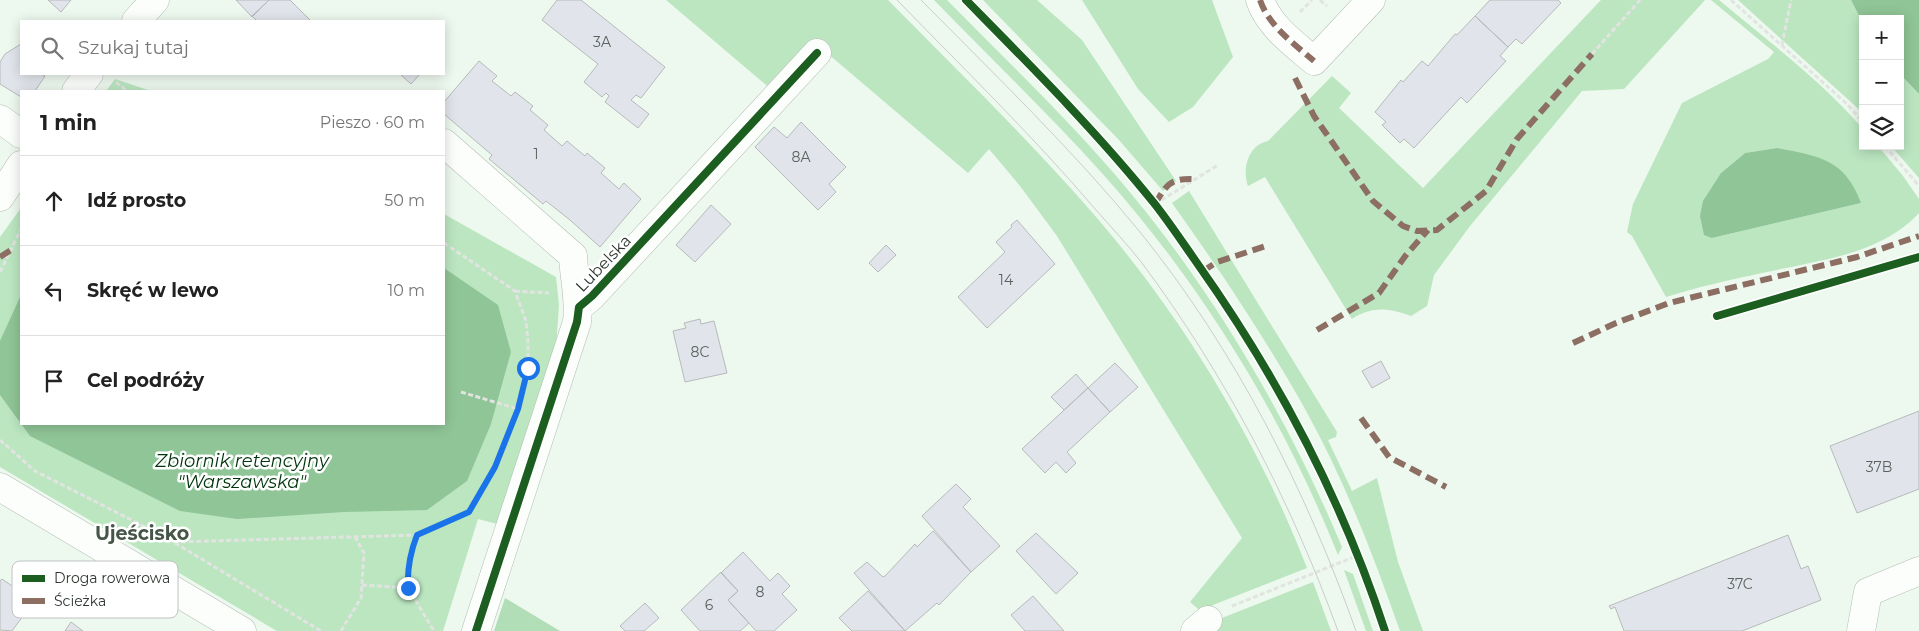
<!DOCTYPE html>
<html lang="pl">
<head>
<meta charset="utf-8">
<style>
  body { margin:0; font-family:Montserrat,sans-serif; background:#f2f2f2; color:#222 }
  .controls { position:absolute; right:15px; top:15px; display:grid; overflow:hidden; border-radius:0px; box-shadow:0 2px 12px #0003 }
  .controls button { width:45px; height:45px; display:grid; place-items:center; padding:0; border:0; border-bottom:1px solid #e0e0e0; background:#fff; color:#222; font:25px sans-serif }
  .stop { position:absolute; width:15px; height:15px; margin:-11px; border:4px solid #1a73e8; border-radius:50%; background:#fff }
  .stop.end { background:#1a73e8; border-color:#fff; box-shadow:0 1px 5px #0008 }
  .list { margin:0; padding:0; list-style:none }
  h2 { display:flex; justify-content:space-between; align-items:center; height:65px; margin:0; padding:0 20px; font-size:21px }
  h2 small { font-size:16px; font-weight:400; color:#767676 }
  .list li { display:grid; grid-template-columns:32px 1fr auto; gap:15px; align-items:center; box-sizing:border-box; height:90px; padding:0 20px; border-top:1px solid #e0e0e0 }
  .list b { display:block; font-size:19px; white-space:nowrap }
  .list em { font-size:16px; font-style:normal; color:#767676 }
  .icon { flex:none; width:28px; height:28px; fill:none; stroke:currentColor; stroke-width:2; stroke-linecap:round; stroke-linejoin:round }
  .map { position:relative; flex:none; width:1919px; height:631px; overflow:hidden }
  .search { position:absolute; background:#fff; box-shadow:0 2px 12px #0003; left:20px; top:20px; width:425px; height:55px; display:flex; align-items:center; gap:12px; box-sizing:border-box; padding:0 18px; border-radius:0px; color:#767676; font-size:19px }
  .panel { position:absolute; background:#fff; box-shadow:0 2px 12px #0003; left:20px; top:90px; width:425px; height:335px; border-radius:0px }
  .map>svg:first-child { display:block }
</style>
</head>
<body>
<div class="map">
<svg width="1919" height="631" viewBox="0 0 1919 631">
  <rect width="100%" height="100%" fill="#edf8ee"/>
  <path fill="#bbe6c0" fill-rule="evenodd" d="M 666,0 L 888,0 C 956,69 1026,137 1090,210 C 1181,314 1257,439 1307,568 L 1213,605 L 1204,614 L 1190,602 L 1242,538 L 1057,236 L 1020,186 L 989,149 L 968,173 L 820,47 L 772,90 Z
    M 934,0 L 947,0 C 1015,69 1086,136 1146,212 C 1225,311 1293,430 1342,547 L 1338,555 C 1282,415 1201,283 1100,171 C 1047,112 989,57 934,0 Z
    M 983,0 L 1037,0 L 1082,40 L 1176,181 L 1163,191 L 1119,140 Z
    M 1082,0 L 1212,0 L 1233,57 L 1193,107 L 1169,122 L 1138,89 Z
    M 1601,0 L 1705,0 L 1624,89 L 1582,91 L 1470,226 L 1434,275 L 1427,306 L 1411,316 C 1389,308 1372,306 1352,319 L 1265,177 L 1248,186 C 1242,169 1248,145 1268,141 L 1332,76 L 1351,93 L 1339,108 L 1423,188 Z
    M 1711,0 L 1719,0 C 1768,41 1821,80 1863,129 L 1863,146 L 1878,146 L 1903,176 L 1919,199 L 1919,213 C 1881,255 1815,261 1762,273 C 1729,280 1698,287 1666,297 L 1632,236 L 1627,232 L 1633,204 L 1682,103 L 1768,59 L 1774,52 ZM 1777,148 L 1861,203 L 1712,238 L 1721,173 L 1745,153 Z
    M 1738,0 L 1851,0 L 1863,24 L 1863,113 Z
    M 1900,74 L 1919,94 L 1919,178 L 1891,146 L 1900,146 Z
    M 115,79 L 151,91 L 106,91 Z
    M 1189,191 L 1337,432 L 1336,437 L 1328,440 L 1352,491 L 1377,478 L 1398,562 L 1423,631 L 1400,631 C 1373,554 1344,479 1304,407 C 1264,336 1219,269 1172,203 Z
    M 21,208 L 21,424 L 444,424 L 444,214 L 556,277 L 559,305 L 556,348 L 497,524 L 478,519 L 443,631 L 277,631 L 0,467 L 0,237 Z
    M 1344,570 L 1353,574 L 1373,631 L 1366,631 Z
    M 1313,582 L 1331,631 L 1212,631 L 1222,618 Z"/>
  <path fill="#b2deb7" d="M 505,598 L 560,631 L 494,631 Z"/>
  <path fill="#90c597" d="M 1851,0 L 1919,0 L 1919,94 L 1900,74 L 1900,19 L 1863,19 L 1863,24 Z
    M 1777,148 C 1819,156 1845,159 1861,203 L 1712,238 L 1704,235 L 1700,216 L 1703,201 L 1721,173 L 1745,153 Z
    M 444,268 L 498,305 L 511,352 L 491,424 L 467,481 L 427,510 L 344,512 L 237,519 L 180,511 L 30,436 L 0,395 L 0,341 L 21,295 L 21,424 L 444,424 Z"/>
  <path fill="#e1e5eb" stroke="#b6baba" d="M 48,0 L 71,0 L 61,12 Z
    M 236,0 L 269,0 L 252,17 Z
    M 269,0 L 290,0 L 311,21 L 257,21 L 252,16 Z
    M 557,0 L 581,0 L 665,67 L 641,98 L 636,95 L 631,100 L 649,114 L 638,128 L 605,102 L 609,96 L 606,93 L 602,97 L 584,82 L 598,64 L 542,20 Z
    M 1490,0 L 1558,0 L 1561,3 L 1522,44 L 1516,39 L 1508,47 L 1475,16 Z
    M 1475,16 L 1508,47 L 1500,56 L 1506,61 L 1467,103 L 1461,97 L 1414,148 L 1404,139 L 1400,143 L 1382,125 L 1386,122 L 1375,112 L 1401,80 L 1403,82 L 1422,61 L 1428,66 L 1455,34 L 1457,35 Z
    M 21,44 L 21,74 L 41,74 L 45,76 L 35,91 L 21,91 L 21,97 L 0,84 L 0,62 L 5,54 Z
    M 479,61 L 497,76 L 492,81 L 511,96 L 515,92 L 533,106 L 530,110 L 548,125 L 544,130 L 562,146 L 567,141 L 585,156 L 587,153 L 605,168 L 601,173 L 619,189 L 624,183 L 641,199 L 600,247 L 570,220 L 546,201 L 543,204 L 512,178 L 489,159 L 492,155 L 444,114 L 444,102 Z
    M 400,74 L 420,74 L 411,84 Z
    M 801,122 L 846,167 L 829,184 L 836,192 L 818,210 L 755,147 L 774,127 L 787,138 Z
    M 711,205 L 731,224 L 695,262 L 676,245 Z
    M 1017,220 L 1055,264 L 987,328 L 958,297 L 1005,252 L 996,242 L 1012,227 L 1011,225 Z
    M 886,245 L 896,255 L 878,272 L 869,263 Z
    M 700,319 L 701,324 L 714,321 L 727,373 L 685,382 L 673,331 L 686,328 L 684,323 Z
    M 1381,361 L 1390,378 L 1372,388 L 1362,371 Z
    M 1115,363 L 1138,387 L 1110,412 L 1088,388 Z
    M 1076,374 L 1088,388 L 1064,410 L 1051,397 Z
    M 1088,388 L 1110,412 L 1067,452 L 1076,463 L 1066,473 L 1056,462 L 1045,473 L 1022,449 Z
    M 1919,411 L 1919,489 L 1857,513 L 1830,446 Z
    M 956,484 L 971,499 L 963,507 L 1000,546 L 971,572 L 922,516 Z
    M 933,531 L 971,572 L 939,605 L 937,603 L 905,631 L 854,573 L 867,562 L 883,577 L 885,576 L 915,544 L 917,547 Z
    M 1036,533 L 1078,573 L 1056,594 L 1016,551 Z
    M 1788,535 L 1801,569 L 1808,566 L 1821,600 L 1742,631 L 1624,631 L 1615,607 L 1611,609 L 1609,606 Z
    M 743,552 L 770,581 L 778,573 L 790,586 L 782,594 L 797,610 L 774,631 L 756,631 L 728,600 L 738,591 L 721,573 Z
    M 721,572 L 738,591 L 728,600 L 749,623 L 740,631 L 700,631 L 681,610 Z
    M 2,579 L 34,601 L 12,631 L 0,630 L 0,581 Z
    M 868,591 L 905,631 L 852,631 L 839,618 Z
    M 1033,596 L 1064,631 L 1025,631 L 1011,615 Z
    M 645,603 L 659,618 L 644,631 L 625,631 L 620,626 Z
    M 71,622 L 83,631 L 65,631 Z"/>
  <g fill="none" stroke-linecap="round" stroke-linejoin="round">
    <defs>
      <path id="minor" d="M 1260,0 C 1269,26 1293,43 1314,61 L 1371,0
        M 136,21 L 155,0
        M 76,91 L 89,74
        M 0,119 L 21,134
        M 444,143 L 573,256 C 574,278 580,301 577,322 L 476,631
        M 0,197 L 21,165
        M 579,307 L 592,296 L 817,53
        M 0,487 L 242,631
        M 1195,631 L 1208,620
        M 1861,631 L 1868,592 L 1919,571"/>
    </defs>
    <use href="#minor" stroke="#b4bcb4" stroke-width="29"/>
    <path stroke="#e1e4e1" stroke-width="3" stroke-dasharray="5 2.5" stroke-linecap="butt" d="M 1320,0 L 1327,6
      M 1731,0 L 1847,104 L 1863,122
      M 1300,12 L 1312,0
      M 1782,45 L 1791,0
      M 1592,54 L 1640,0
      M 116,82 L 127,91
      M 1885,146 L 1919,186
      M 1155,204 L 1218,165
      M 444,243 L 515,291 L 526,321 L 528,341 L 528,368 L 524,384
      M 0,272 L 21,229
      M 515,291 L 549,293
      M 461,392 L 518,409
      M 0,440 L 35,471 L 175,542 L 417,535 L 469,512 L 495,467 L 506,440
      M 417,535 C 399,582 410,591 434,631
      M 175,543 L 321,631
      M 362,585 L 408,588
      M 1232,606 L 1359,555
      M 341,631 L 361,598 L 364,553 L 355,537"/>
    <use href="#minor" stroke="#fcfefc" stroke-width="28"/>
    <path stroke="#caceca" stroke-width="1" d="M 897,0 C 964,69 1033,136 1096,210 C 1111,227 1128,245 1142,263 C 1226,376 1290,499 1338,631
      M 921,0 C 996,76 1073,150 1140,232 C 1236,351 1305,488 1356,631"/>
    <path stroke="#8d6e63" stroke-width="6" stroke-dasharray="12 6" stroke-linecap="butt" d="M 1260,0 C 1269,26 1293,43 1314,61
      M 1295,78 L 1314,116 L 1373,201 L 1403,226 L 1417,231 L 1437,230 L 1486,191 L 1517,139 L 1592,54
      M 1155,204 C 1167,184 1170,178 1195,179
      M 0,257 L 11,250
      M 1203,271 L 1217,262 L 1266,246
      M 1317,330 L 1379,293 L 1406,255 L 1428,230
      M 1573,343 L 1616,323 L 1669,303 L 1857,257 L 1919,236
      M 1361,418 L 1389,457 L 1446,487"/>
    <defs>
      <path id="cycleway" d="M 966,0 C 1031,66 1096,131 1154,203 C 1169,222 1183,243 1197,263 C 1277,376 1342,499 1385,631
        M 1717,316 L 1919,257
        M 476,631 L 577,322 L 579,307 L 592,296 L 817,53"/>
    </defs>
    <use href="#cycleway" stroke="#fff" stroke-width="11"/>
    <use href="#cycleway" stroke="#1b5e20" stroke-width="8"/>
  </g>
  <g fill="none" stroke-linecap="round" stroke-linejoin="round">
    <path stroke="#1a73e8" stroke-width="6" d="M 408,588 C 407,568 410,553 417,535 L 469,512 L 495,467 L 518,409 L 528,368"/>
  </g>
  <g text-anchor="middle" stroke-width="5" stroke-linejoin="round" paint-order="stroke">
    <g font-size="14" fill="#5b615e">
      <text x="602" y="47">3A</text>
      <text x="536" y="159">1</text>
      <text x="801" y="162">8A</text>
      <text x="1006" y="285">14</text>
      <text x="700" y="357">8C</text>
      <text x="1879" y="472">37B</text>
      <text x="1740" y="589">37C</text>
      <text x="760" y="597">8</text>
      <text x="709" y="610">6</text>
    </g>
    <g font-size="16" fill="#2e352f" stroke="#fff">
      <text transform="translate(603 263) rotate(-46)" y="6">Lubelska</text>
    </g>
    <g font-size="18" font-style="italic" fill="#00340c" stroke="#fff">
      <text x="242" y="467">Zbiornik retencyjny<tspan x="242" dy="21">"Warszawska"</tspan></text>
    </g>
    <g font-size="19" font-weight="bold" fill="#455547" stroke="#fff">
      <text x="142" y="540">Ujeścisko</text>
    </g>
  </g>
  <rect x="12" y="561" width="166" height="57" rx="8" fill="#fff" stroke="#c0c2c1" stroke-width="1"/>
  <rect x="22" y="575" width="23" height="7" fill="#1b5e20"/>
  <rect x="22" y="598" width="23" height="6" fill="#8d6e63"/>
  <g font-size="14" fill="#2e352f">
    <text x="54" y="583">Droga rowerowa</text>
    <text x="54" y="606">Ścieżka</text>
  </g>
</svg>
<div class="controls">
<button>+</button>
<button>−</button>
<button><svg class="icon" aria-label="layers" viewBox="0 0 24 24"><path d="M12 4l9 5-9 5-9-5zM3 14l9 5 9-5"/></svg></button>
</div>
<div class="stop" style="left:528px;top:368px"></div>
<div class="stop end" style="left:408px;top:588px"></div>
<div class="search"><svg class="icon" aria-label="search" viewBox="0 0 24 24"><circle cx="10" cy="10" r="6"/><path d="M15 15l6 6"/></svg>Szukaj tutaj</div>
<section class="panel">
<h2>1 min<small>Pieszo · 60 m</small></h2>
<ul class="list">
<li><svg class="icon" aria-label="ahead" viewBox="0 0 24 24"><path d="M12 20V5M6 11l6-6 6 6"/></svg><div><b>Idź prosto</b></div><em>50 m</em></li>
<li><svg class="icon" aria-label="left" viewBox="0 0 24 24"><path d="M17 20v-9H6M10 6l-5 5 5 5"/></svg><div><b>Skręć w lewo</b></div><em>10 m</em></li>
<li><svg class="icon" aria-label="arrive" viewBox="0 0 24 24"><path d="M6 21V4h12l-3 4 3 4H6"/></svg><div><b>Cel podróży</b></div></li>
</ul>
</section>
</div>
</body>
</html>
